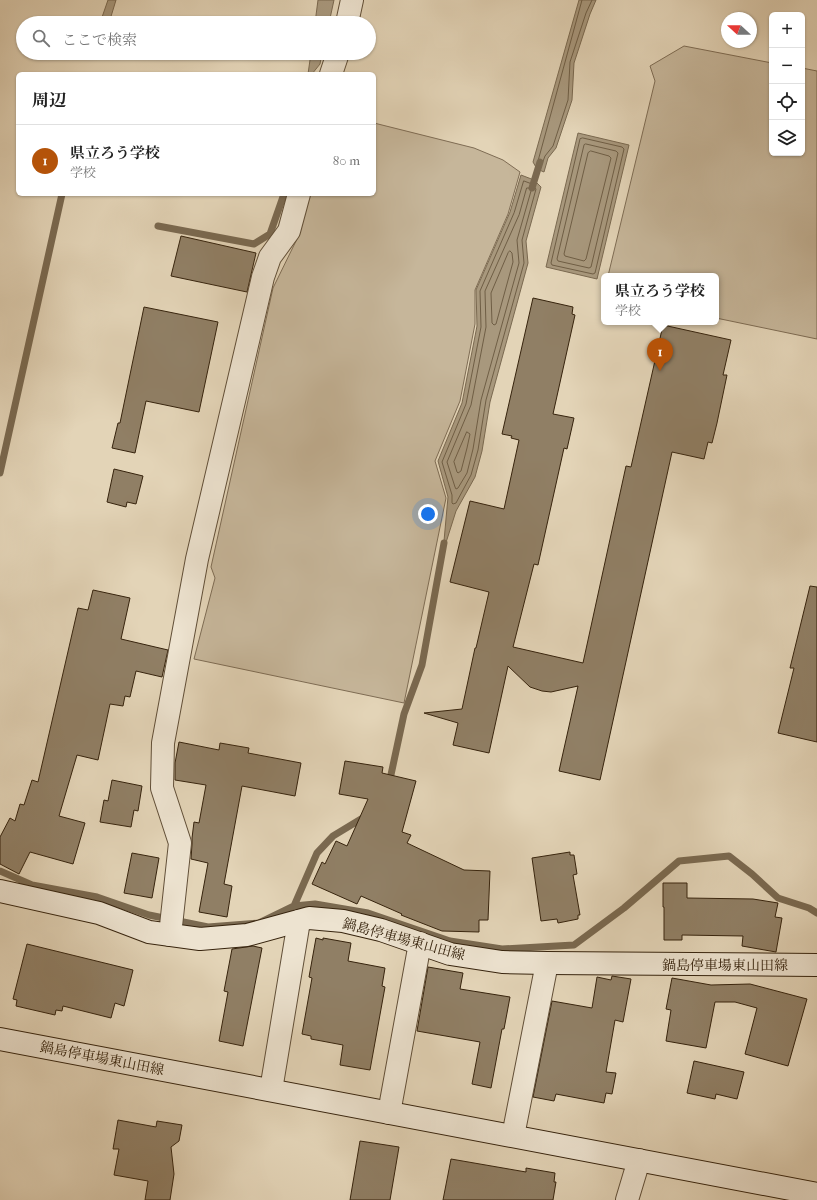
<!DOCTYPE html>
<html lang="ja">
<head>
<meta charset="utf-8">
<style>
  body { margin:0; font-family:"IM FELL French Canon","Noto Serif JP",serif; background:#f2f2f2; color:#222 }
  .controls { position:absolute; right:12px; top:12px; display:grid; overflow:hidden; border-radius:6px; box-shadow:0 1px 3px #0004 }
  .controls button { width:36px; height:36px; display:grid; place-items:center; padding:0; border:0; border-bottom:1px solid #e0e0e0; background:#fff; color:#222; font:20px sans-serif }
  .compass { position:absolute; left:721px; top:12px; width:36px; height:36px; border-radius:50%; background:#fff; box-shadow:0 1px 3px #0004; rotate:291deg }
  .you { position:absolute; left:428px; top:514px; width:14px; height:14px; margin:-10px; border:3px solid #fff; border-radius:50%; background:#1a73e8; box-shadow:0 0 0 6px #1a73e833 }
  .badge { display:grid; place-items:center; width:26px; height:26px; border-radius:50%; background:#b45309; color:#fff; font-size:13px; font-weight:700 }
  .pin { position:absolute; translate:-50% -33px; filter:drop-shadow(0 1px 2px #0008) }
  .pin::after { content:''; position:absolute; top:21px; width:14px; height:12px; background:inherit; clip-path:polygon(0 0,100% 0,50% 100%) }
  .popup { position:absolute; left:601px; top:273px; width:118px; height:52px; box-sizing:border-box; display:grid; place-content:center; border-radius:6px; background:#fff; filter:drop-shadow(0 1px 3px #0005); font-size:13px; white-space:nowrap; color:#767676 }
  .popup b { font-size:15px; color:#222 }
  .popup::after { content:''; position:absolute; left:50%; top:100%; margin-left:-8px; border:8px solid transparent; border-top-color:#fff }
  .list { margin:0; padding:0; list-style:none }
  h2 { display:flex; justify-content:space-between; align-items:center; height:52px; margin:0; padding:0 16px; font-size:17px }
  h2 small { font-size:13px; font-weight:400; color:#767676 }
  .list li { display:grid; grid-template-columns:26px 1fr auto; gap:12px; align-items:center; box-sizing:border-box; height:72px; padding:0 16px; border-top:1px solid #e0e0e0 }
  .list b { display:block; font-size:15px; white-space:nowrap }
  .list p { margin:0; font-size:13px; white-space:nowrap; color:#767676 }
  .list em { font-size:13px; font-style:normal; color:#767676 }
  .icon { flex:none; width:22px; height:22px; fill:none; stroke:currentColor; stroke-width:2; stroke-linecap:round; stroke-linejoin:round }
  .map { position:relative; flex:none; width:817px; height:1200px; overflow:hidden }
  .search { position:absolute; background:#fff; box-shadow:0 1px 3px #0004; left:16px; top:16px; width:360px; height:44px; display:flex; align-items:center; gap:10px; box-sizing:border-box; padding:0 14px; border-radius:22px; color:#767676; font-size:15px }
  .panel { position:absolute; background:#fff; box-shadow:0 1px 3px #0004; left:16px; top:72px; width:360px; height:124px; border-radius:6px }
  .map>svg:first-child { display:block }
</style>
</head>
<body>
<div class="map">
<svg width="817" height="1200" viewBox="0 0 817 1200">
  <rect width="100%" height="100%" fill="#e3d4b7"/>
  <filter id="stains"><feTurbulence type="fractalNoise" baseFrequency=".005" numOctaves="4"/><feColorMatrix values="0 0 0 0 .2 0 0 0 0 .09 0 0 0 0 .02 0 0 0 .5 -.17"/></filter>
  <radialGradient id="worn" r=".72"><stop offset=".6" stop-color="#630" stop-opacity="0"/><stop offset="1" stop-color="#630" stop-opacity=".3"/></radialGradient>
  <path fill="#c6b69a" stroke="#7e6c54" d="M 684,46 L 772,63 L 772,153 L 802,153 L 802,68 L 817,71 L 817,339 L 716,318 L 716,276 L 608,276 L 655,81 L 650,66 Z
    M 374,123 L 474,148 L 503,160 L 520,172 L 508,214 L 475,290 L 475,324 L 460,401 L 435,461 L 446,498 L 404,703 L 194,659 L 215,578 L 211,567 L 273,288 L 297,239 L 309,194 L 374,194 Z"/>
  <path fill="#a8987d" stroke="#7a6950" d="M 108,0 L 116,0 L 109,23 L 100,23 Z
    M 318,0 L 334,0 L 329,23 L 315,23 Z
    M 579,0 L 596,0 L 590,14 L 574,63 L 572,100 L 556,148 L 548,158 L 544,172 L 537,169 L 533,162 Z
    M 311,53 L 322,53 L 320,64 L 312,74 L 308,74 Z
    M 578,133 L 629,145 L 597,279 L 546,267 Z
    M 521,175 L 534,180 L 541,187 L 526,241 L 528,263 L 490,402 L 482,451 L 475,477 L 456,511 L 443,552 L 448,497 L 438,461 L 462,403 L 477,326 L 476,290 L 510,212 Z"/>
  <g fill="none" stroke-linecap="round" stroke-linejoin="round">
    <path stroke="#6f5e45" stroke-width="1" d="M 582,0 L 538,161 L 540,165 L 542,164 L 545,156 L 553,146 L 568,100 L 570,62 L 586,13 L 592,0
      M 583,138 L 622,147 L 624,149 L 595,273 L 593,274 L 552,265 L 551,263 L 580,139 Z
      M 586,144 L 616,151 L 618,153 L 591,267 L 589,268 L 558,261 L 557,259 L 584,145 Z
      M 591,151 L 609,156 L 611,158 L 586,259 L 584,261 L 565,256 L 564,254 L 588,153 Z
      M 524,181 L 532,184 L 536,189 L 522,240 L 524,263 L 486,400 L 478,450 L 471,475 L 456,503 L 453,504 L 452,503 L 452,495 L 442,462 L 466,404 L 481,327 L 480,291 L 514,213 Z
      M 527,188 L 529,188 L 531,191 L 517,240 L 519,263 L 481,400 L 473,449 L 467,473 L 458,488 L 456,489 L 455,487 L 447,462 L 471,405 L 486,327 L 485,291 L 519,215 Z
      M 510,251 L 512,253 L 513,262 L 496,324 L 494,325 L 492,323 L 491,293 L 508,253 Z
      M 467,432 L 470,434 L 467,448 L 461,471 L 458,473 L 457,472 L 454,462 Z"/>
    <path stroke="#7a6950" stroke-width="7" d="M 532,188 L 540,162
      M 158,226 L 254,244 L 270,234 L 284,194
      M 0,473 L 62,194
      M 389,784 L 404,714 L 422,665 L 444,543
      M 0,871 L 32,885 L 97,897 L 149,915 L 208,927 L 259,923 L 294,906 L 315,904 L 368,913 L 450,941 L 502,949 L 574,945 L 624,908 L 679,861 L 729,856 L 752,874 L 778,898 L 809,908 L 817,913
      M 294,906 L 317,853 L 333,836 L 366,816"/>
  </g>
  <path fill="#907f65" stroke="#36230d" d="M 181,236 L 256,253 L 247,292 L 171,276 Z
    M 533,298 L 573,307 L 572,314 L 575,315 L 553,414 L 574,418 L 567,449 L 564,448 L 538,565 L 534,564 L 513,647 L 583,663 L 626,466 L 631,467 L 663,325 L 731,340 L 723,375 L 727,375 L 717,423 L 712,443 L 708,442 L 704,459 L 672,452 L 600,780 L 559,771 L 578,686 L 551,692 L 542,691 L 530,687 L 508,666 L 489,753 L 453,745 L 458,723 L 424,713 L 462,709 L 475,648 L 476,648 L 489,592 L 450,582 L 470,501 L 504,509 L 519,440 L 511,438 L 512,436 L 502,434 Z
    M 144,307 L 218,322 L 199,412 L 146,401 L 135,453 L 112,448 L 118,423 L 120,423 Z
    M 114,469 L 143,476 L 136,504 L 127,502 L 126,507 L 107,502 Z
    M 810,586 L 817,587 L 817,742 L 778,733 L 794,668 L 790,668 Z
    M 93,590 L 130,598 L 121,639 L 168,650 L 162,677 L 136,671 L 130,697 L 125,696 L 123,706 L 110,704 L 98,760 L 77,755 L 59,816 L 85,823 L 73,864 L 30,852 L 19,874 L 0,864 L 0,837 L 10,818 L 15,821 L 20,804 L 24,805 L 32,780 L 38,782 L 78,608 L 88,610 Z
    M 179,742 L 219,750 L 220,743 L 249,748 L 248,753 L 301,763 L 295,796 L 242,786 L 224,884 L 232,886 L 227,917 L 199,912 L 208,863 L 191,859 L 192,844 L 192,838 L 194,822 L 199,823 L 206,785 L 175,780 L 175,763 Z
    M 345,761 L 383,767 L 382,773 L 416,781 L 402,832 L 411,835 L 407,843 L 464,870 L 490,871 L 488,920 L 479,920 L 479,932 L 442,931 L 401,915 L 402,914 L 361,896 L 357,904 L 312,884 L 322,862 L 325,864 L 336,841 L 347,846 L 368,799 L 339,794 Z
    M 112,780 L 142,786 L 138,811 L 134,810 L 131,827 L 100,822 L 104,800 L 108,801 Z
    M 570,852 L 570,855 L 574,855 L 577,874 L 573,875 L 580,915 L 578,915 L 578,919 L 558,923 L 557,919 L 541,921 L 532,858 Z
    M 132,853 L 159,858 L 152,898 L 124,893 Z
    M 663,883 L 687,883 L 687,898 L 753,899 L 778,903 L 775,917 L 782,918 L 776,952 L 742,946 L 743,936 L 682,935 L 682,940 L 664,940 L 664,907 L 663,907 Z
    M 316,938 L 323,940 L 323,938 L 351,943 L 348,961 L 385,968 L 382,986 L 385,987 L 370,1070 L 340,1065 L 343,1045 L 311,1039 L 311,1036 L 302,1034 L 312,978 L 309,977 Z
    M 27,944 L 133,970 L 124,1006 L 115,1003 L 111,1018 L 63,1006 L 62,1011 L 56,1010 L 55,1015 L 16,1006 L 17,1000 L 13,999 Z
    M 253,946 L 262,948 L 243,1046 L 219,1041 L 228,992 L 224,991 L 232,949 Z
    M 428,967 L 463,973 L 460,989 L 510,997 L 504,1029 L 502,1029 L 491,1088 L 472,1084 L 480,1042 L 417,1031 Z
    M 612,976 L 631,979 L 623,1022 L 615,1020 L 606,1072 L 616,1073 L 612,1094 L 606,1093 L 604,1103 L 556,1094 L 554,1101 L 533,1097 L 552,1001 L 592,1008 L 597,977 L 611,980 Z
    M 672,978 L 711,985 L 750,984 L 807,999 L 788,1066 L 745,1054 L 757,1008 L 735,1002 L 715,1002 L 706,1048 L 666,1041 L 671,1010 L 666,1009 Z
    M 694,1061 L 744,1072 L 737,1099 L 716,1094 L 715,1099 L 687,1093 Z
    M 118,1120 L 156,1127 L 157,1121 L 182,1125 L 179,1141 L 171,1147 L 174,1174 L 170,1200 L 145,1200 L 148,1181 L 114,1175 L 119,1149 L 113,1149 Z
    M 360,1141 L 399,1147 L 390,1200 L 350,1200 Z
    M 451,1159 L 526,1172 L 526,1168 L 555,1173 L 554,1182 L 556,1182 L 553,1200 L 443,1200 Z"/>
  <g fill="none" stroke-linecap="round" stroke-linejoin="round">
    <defs>
      <path id="street" d="M 347,23 L 352,0
        M 331,74 L 338,53
        M 170,935 L 180,843 L 162,788 L 163,743 L 197,559 L 263,277 L 270,257 L 289,231 L 299,194
        M 271,1090 L 299,921
        M 389,1113 L 420,943
        M 513,1136 L 547,963
        M 627,1200 L 639,1160"/>
      <path id="secondary" d="M 0,891 L 99,913 L 149,932 L 200,939 L 247,935 L 309,918 L 343,921 L 381,930 L 450,954 L 502,962 L 547,963 L 817,965
        M 0,1039 L 817,1194"/>
    </defs>
    <use href="#street" stroke="#614f38" stroke-width="24"/>
    <use href="#secondary" stroke="#36230d" stroke-width="24"/>
    <use href="#street" stroke="#ede3d0" stroke-width="22"/>
    <use href="#secondary" stroke="#ede3d0" stroke-width="22"/>
  </g>
  <g text-anchor="middle" stroke-width="3" stroke-linejoin="round" paint-order="stroke">
    <g font-size="14" fill="#36230d" stroke="#ede3d0">
      <text transform="translate(404 939) rotate(15)" y="5">鍋島停車場東山田線</text>
      <text x="725" y="970">鍋島停車場東山田線</text>
      <text transform="translate(102 1058) rotate(11)" y="5">鍋島停車場東山田線</text>
    </g>
  </g>
  <rect width="100%" height="100%" filter="url(#stains)"/>
  <rect width="100%" height="100%" fill="url(#worn)"/>
</svg>
<div class="controls">
<button>+</button>
<button>−</button>
<button><svg class="icon" aria-label="locate" viewBox="0 0 24 24"><circle cx="12" cy="12" r="6"/><path d="M12 2v4M12 18v4M2 12h4M18 12h4"/></svg></button>
<button><svg class="icon" aria-label="layers" viewBox="0 0 24 24"><path d="M12 4l9 5-9 5-9-5zM3 14l9 5 9-5"/></svg></button>
</div>
<svg class="compass" viewBox="-18 -18 36 36"><path d="M0-13l5 13h-10z" fill="#e53935"/><path d="M0 13l5-13h-10z" fill="#767676"/></svg>
<div class="you"></div>
<div class="pin badge" style="left:660px;top:371px">1</div>
<div class="popup"><b>県立ろう学校</b>学校</div>
<div class="search"><svg class="icon" aria-label="search" viewBox="0 0 24 24"><circle cx="10" cy="10" r="6"/><path d="M15 15l6 6"/></svg>ここで検索</div>
<section class="panel">
<h2>周辺<small></small></h2>
<ul class="list">
<li><span class="badge">1</span><div><b>県立ろう学校</b><p>学校</p></div><em>80 m</em></li>
</ul>
</section>
</div>
</body>
</html>
